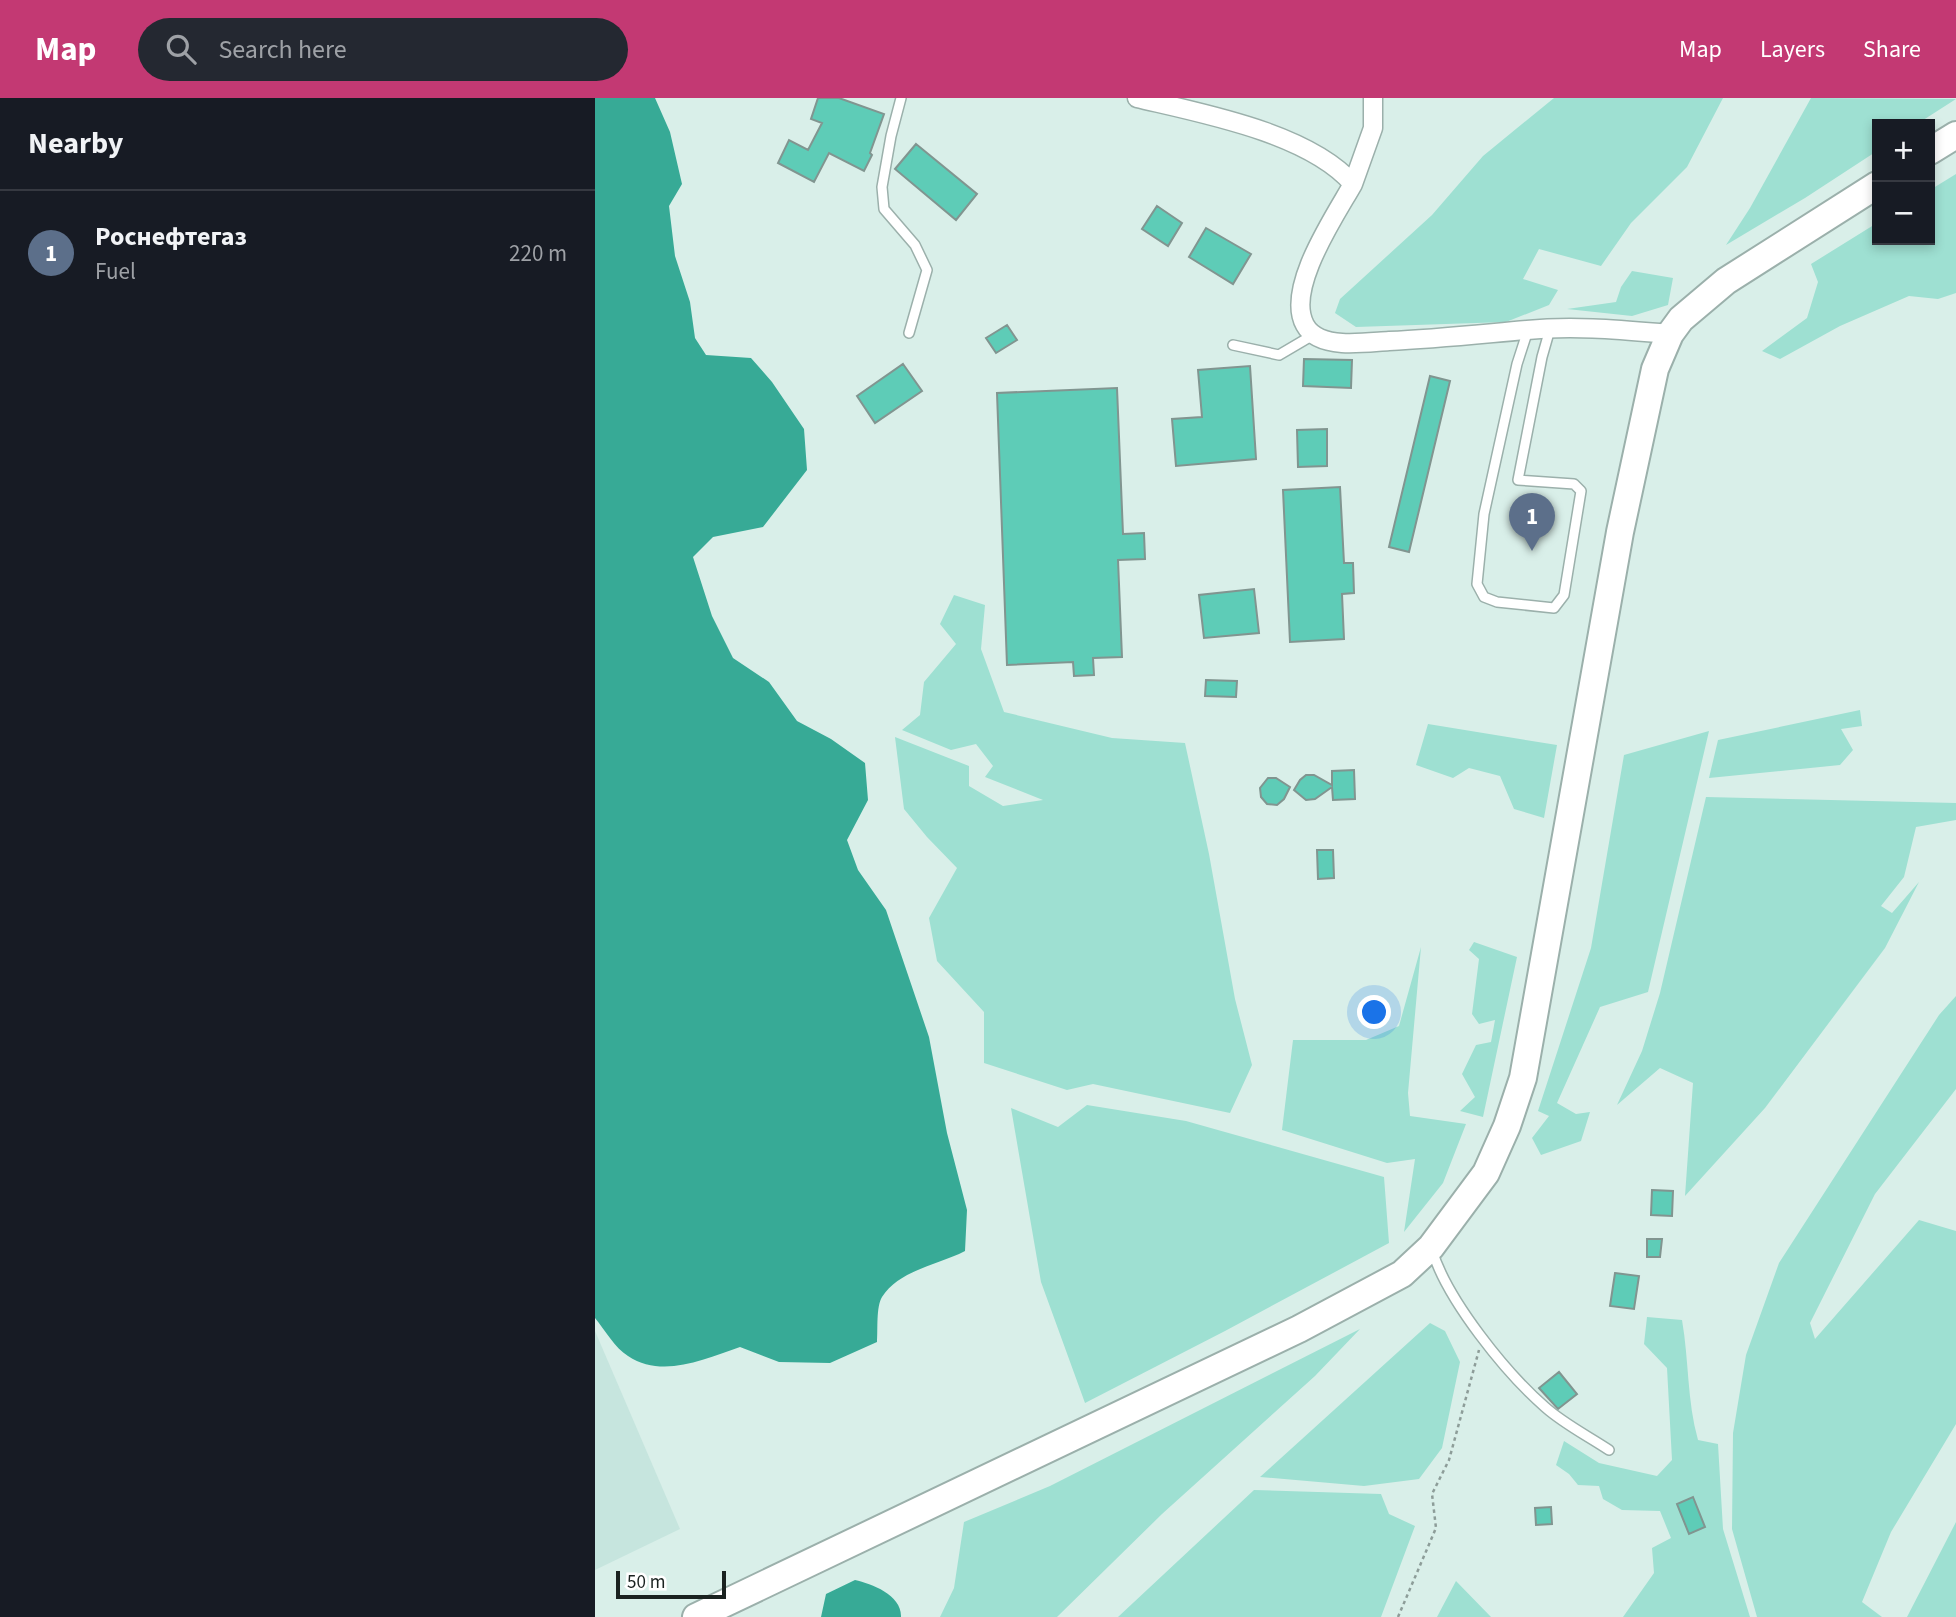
<!DOCTYPE html>
<html lang="en">
<head>
<meta charset="utf-8">
<style>
  body { margin:0; font-family:"Source Sans 3",sans-serif; background:#242831; color:#f1f3f6 }
  .controls { position:absolute; right:21px; top:21px; display:grid; overflow:hidden; border-radius:0px; box-shadow:0 4px 10px #0003 }
  .controls button { width:63px; height:63px; display:grid; place-items:center; padding:0; border:0; border-bottom:2px solid #363941; background:#171b24; color:#f1f3f6; font:35px sans-serif }
  .scale { position:absolute; left:21px; bottom:18px; width:110px; box-sizing:border-box; padding-left:7px; border:4px solid #1a2220; border-top:0; font-size:19px; line-height:24px; white-space:nowrap; color:#1a2220; -webkit-text-stroke:5px #fff; paint-order:stroke }
  .you { position:absolute; left:780px; top:915px; width:24px; height:24px; margin:-18px; border:5px solid #fff; border-radius:50%; background:#1a73e8; box-shadow:0 0 0 10px #1a73e833 }
  .badge { display:grid; place-items:center; width:46px; height:46px; border-radius:50%; background:#c33973; color:#fff; font-size:23px; font-weight:700 }
  .pin { position:absolute; translate:-50% -58px; filter:drop-shadow(0 2px 4px #0008) }
  .pin::after { content:''; position:absolute; top:37px; width:24px; height:21px; background:inherit; clip-path:polygon(0 0,100% 0,50% 100%) }
  .list { margin:0; padding:0; list-style:none }
  h2 { display:flex; justify-content:space-between; align-items:center; height:91px; margin:0; padding:0 28px; font-size:30px }
  h2 small { font-size:23px; font-weight:400; color:#9ea1a6 }
  .list li { display:grid; grid-template-columns:46px 1fr auto; gap:21px; align-items:center; box-sizing:border-box; height:126px; padding:0 28px; border-top:2px solid #363941 }
  .list b { display:block; font-size:26px; white-space:nowrap }
  .list p { margin:0; font-size:23px; white-space:nowrap; color:#9ea1a6 }
  .list em { font-size:23px; font-style:normal; color:#9ea1a6 }
  .icon { flex:none; width:38px; height:38px; fill:none; stroke:currentColor; stroke-width:2; stroke-linecap:round; stroke-linejoin:round }
  .map { position:relative; flex:none; width:1361px; height:1519px; overflow:hidden }
  header { display:flex; align-items:center; gap:42px; box-sizing:border-box; height:98px; padding:0 35px; background:#c33973; color:#fff }
  header strong { font-size:33px }
  nav { display:flex; gap:38px; margin-inline-start:auto; font-size:24px }
  .search { width:490px; height:63px; background:#242831; display:flex; align-items:center; gap:18px; box-sizing:border-box; padding:0 24px; border-radius:38px; color:#9ea1a6; font-size:26px }
  main { display:flex }
  aside { flex:1; background:#171b24 }
  .map>svg:first-child { display:block }
</style>
</head>
<body>
<header>
<strong>Map</strong>
<div class="search"><svg class="icon" aria-label="search" viewBox="0 0 24 24"><circle cx="10" cy="10" r="6"/><path d="M15 15l6 6"/></svg>Search here</div>
<nav><a>Map</a><a>Layers</a><a>Share</a></nav>
</header>
<main>
<aside>
<h2>Nearby<small></small></h2>
<ul class="list">
<li><span class="badge" style="background:#5c6f8a">1</span><div><b>Роснефтегаз</b><p>Fuel</p></div><em>220 m</em></li>
</ul>
</aside>
<div class="map">
<svg width="1361" height="1519" viewBox="0 0 1361 1519">
  <rect width="100%" height="100%" fill="#d9efe9"/>
  <path fill="#c6e5de" d="M 0,1233 L 85,1431 L 0,1472 Z"/>
  <path fill="#9ee0d2" d="M 959,0 L 1128,0 L 1092,69 L 1036,125 L 1006,168 L 944,151 L 928,181 L 963,192 L 954,207 L 911,224 L 761,229 L 740,215 L 745,201 L 837,117 L 888,58 Z
    M 1216,0 L 1361,1 L 1322,26 L 1282,26 L 1282,53 L 1210,100 L 1131,147 L 1155,110 Z
    M 1361,76 L 1361,195 L 1343,201 L 1314,198 L 1245,228 L 1185,261 L 1167,253 L 1212,220 L 1223,184 L 1216,166 L 1282,125 L 1282,142 L 1335,142 L 1335,92 Z
    M 1037,173 L 1078,180 L 1073,207 L 1037,218 L 972,211 L 1021,204 L 1026,189 Z
    M 359,497 L 390,507 L 386,551 L 409,614 L 517,640 L 590,645 L 614,756 L 640,901 L 657,967 L 635,1015 L 498,986 L 472,992 L 389,965 L 389,914 L 342,863 L 334,820 L 362,770 L 332,739 L 309,711 L 300,639 L 374,668 L 374,688 L 408,708 L 448,702 L 390,679 L 398,668 L 381,646 L 356,652 L 307,632 L 325,617 L 329,584 L 361,546 L 345,526 Z
    M 1265,612 L 1267,628 L 1246,631 L 1258,652 L 1245,667 L 1114,680 L 1123,642 Z
    M 833,626 L 962,647 L 949,720 L 919,711 L 905,678 L 874,670 L 858,680 L 821,667 Z
    M 1114,633 L 1053,894 L 1005,909 L 962,1005 L 981,1016 L 995,1014 L 986,1043 L 946,1057 L 937,1040 L 954,1018 L 943,1013 L 996,850 L 1029,657 Z
    M 1111,699 L 1361,705 L 1361,722 L 1321,729 L 1309,779 L 1286,808 L 1297,815 L 1324,784 L 1290,850 L 1170,1010 L 1090,1098 L 1098,985 L 1065,970 L 1022,1007 L 1047,953 L 1065,895 Z
    M 879,844 L 922,859 L 888,1019 L 865,1013 L 880,999 L 867,976 L 881,947 L 896,944 L 900,922 L 884,926 L 877,916 L 884,861 L 874,852 Z
    M 826,849 L 813,995 L 815,1018 L 871,1026 L 848,1085 L 809,1134 L 820,1061 L 792,1065 L 687,1032 L 698,942 L 771,942 L 804,928 Z
    M 1361,898 L 1361,991 L 1280,1096 L 1215,1225 L 1220,1241 L 1324,1122 L 1361,1133 L 1361,1326 L 1296,1434 L 1267,1504 L 1287,1519 L 1162,1519 L 1137,1431 L 1138,1335 L 1151,1257 L 1184,1165 L 1344,917 Z
    M 492,1007 L 591,1023 L 789,1079 L 794,1145 L 630,1233 L 490,1305 L 446,1184 L 416,1010 L 463,1029 Z
    M 1052,1219 L 1087,1222 C 1094,1262 1092,1303 1103,1342 L 1123,1346 L 1128,1431 L 1155,1519 L 1028,1519 L 1059,1475 L 1057,1450 L 1076,1440 L 1065,1413 L 1027,1412 L 1008,1401 L 1004,1388 L 983,1387 L 974,1376 L 961,1367 L 969,1343 L 1004,1365 L 1062,1378 L 1077,1362 L 1072,1270 L 1049,1246 Z
    M 835,1225 L 850,1233 L 865,1264 L 847,1350 L 824,1381 L 769,1388 L 665,1379 Z
    M 765,1231 L 720,1278 L 567,1416 L 462,1519 L 345,1519 L 359,1490 L 369,1424 L 455,1388 Z
    M 659,1392 L 786,1396 L 794,1416 L 820,1428 L 786,1519 L 523,1519 Z
    M 1361,1424 L 1361,1519 L 1312,1519 Z
    M 861,1483 L 896,1519 L 842,1519 Z"/>
  <path fill="#37aa96" d="M 0,0 L 60,0 L 75,34 L 87,86 L 74,108 L 80,158 L 95,204 L 100,240 L 111,257 L 156,260 L 177,284 L 209,331 L 212,372 L 168,429 L 118,439 L 98,459 L 117,518 L 138,560 L 174,584 L 202,623 L 236,641 L 270,665 L 273,702 L 252,742 L 263,772 L 291,812 L 334,939 L 352,1035 L 372,1112 L 370,1153 C 343,1167 304,1172 287,1199 C 281,1209 283,1231 282,1244 L 235,1265 L 184,1264 L 145,1249 C 109,1261 68,1281 33,1258 C 20,1250 10,1232 0,1220 Z
    M 260,1482 C 277,1486 307,1497 306,1519 L 226,1519 L 231,1496 Z"/>
  <path fill="#5eccb7" stroke="#819590" stroke-width="2" d="M 223,0 L 244,0 L 289,16 L 275,55 L 277,57 L 269,73 L 234,55 L 219,84 L 183,65 L 194,42 L 213,52 L 227,25 L 216,21 Z
    M 321,46 L 382,96 L 361,122 L 300,71 Z
    M 562,108 L 587,125 L 573,148 L 547,131 Z
    M 611,130 L 656,156 L 638,186 L 594,159 Z
    M 412,227 L 422,242 L 401,255 L 391,240 Z
    M 709,261 L 757,262 L 756,290 L 708,288 Z
    M 308,266 L 327,293 L 280,325 L 262,298 Z
    M 655,268 L 661,361 L 581,368 L 577,321 L 607,319 L 603,272 Z
    M 835,278 L 855,283 L 814,454 L 794,449 Z
    M 522,290 L 528,436 L 549,435 L 550,461 L 523,462 L 527,559 L 498,560 L 499,577 L 479,578 L 478,564 L 412,567 L 402,295 Z
    M 732,331 L 732,368 L 703,369 L 702,332 Z
    M 745,389 L 749,465 L 758,465 L 759,495 L 747,496 L 749,541 L 695,544 L 688,392 Z
    M 659,491 L 664,535 L 609,540 L 604,497 Z
    M 611,582 L 642,583 L 641,599 L 610,598 Z
    M 759,672 L 760,701 L 738,702 L 737,689 L 720,701 L 711,702 L 699,692 L 705,682 L 711,677 L 719,677 L 737,687 L 737,673 Z
    M 673,680 L 681,680 L 695,689 L 689,701 L 682,707 L 672,706 L 666,699 L 665,690 Z
    M 722,752 L 738,752 L 739,780 L 723,781 Z
    M 1057,1092 L 1078,1093 L 1077,1118 L 1056,1117 Z
    M 1052,1141 L 1067,1141 L 1065,1159 L 1052,1159 Z
    M 1020,1175 L 1044,1178 L 1039,1211 L 1015,1208 Z
    M 964,1274 L 982,1296 L 963,1311 L 944,1290 Z
    M 1098,1399 L 1110,1429 L 1094,1436 L 1082,1406 Z
    M 956,1409 L 957,1426 L 941,1427 L 940,1410 Z"/>
  <g fill="none" stroke-linecap="round" stroke-linejoin="round">
    <defs>
      <path id="lane" d="M 306,0 L 296,38 L 287,89 L 289,111 L 320,147 L 332,172 L 314,235
        M 933,232 L 922,266 L 889,416 L 882,486 L 889,499 L 902,504 L 959,510 L 969,497 L 986,393 L 979,386 L 923,382 L 947,259 L 955,231
        M 638,247 L 684,257 L 718,237
        M 837,1152 C 852,1202 911,1275 950,1309 C 969,1326 993,1338 1014,1352"/>
      <path id="street" d="M 542,0 C 606,15 714,35 758,86 C 740,118 690,191 710,227 C 717,240 733,244 747,245 C 762,246 779,244 794,243 C 840,241 886,236 932,232 C 979,227 1028,232 1075,236
        M 758,86 L 778,30 L 778,0"/>
      <path id="primary" d="M 1335,53 L 1361,37
        M 101,1519 L 704,1231 L 807,1176 L 836,1149 L 891,1075 L 912,1028 L 928,980 L 1025,434 L 1060,271 L 1075,236 L 1086,221 L 1131,183 L 1282,87"/>
    </defs>
    <use href="#lane" stroke="#9bb0ab" stroke-width="12"/>
    <use href="#street" stroke="#9bb0ab" stroke-width="21"/>
    <use href="#primary" stroke="#9bb0ab" stroke-width="30"/>
    <path stroke="#8d9d99" stroke-width="2.5" stroke-dasharray="3.5 3.5" stroke-linecap="butt" d="M 803,1519 L 841,1430 L 837,1396 L 854,1362 L 884,1252"/>
    <use href="#lane" stroke="#fff" stroke-width="9"/>
    <use href="#street" stroke="#fff" stroke-width="18"/>
    <use href="#primary" stroke="#fff" stroke-width="26"/>
  </g>
</svg>
<div class="controls">
<button>+</button>
<button>−</button>
</div>
<div class="scale">50 m</div>
<div class="you"></div>
<div class="pin badge" style="left:937px;top:453px;background:#5c6f8a">1</div>
</div>
</main>
</body>
</html>
